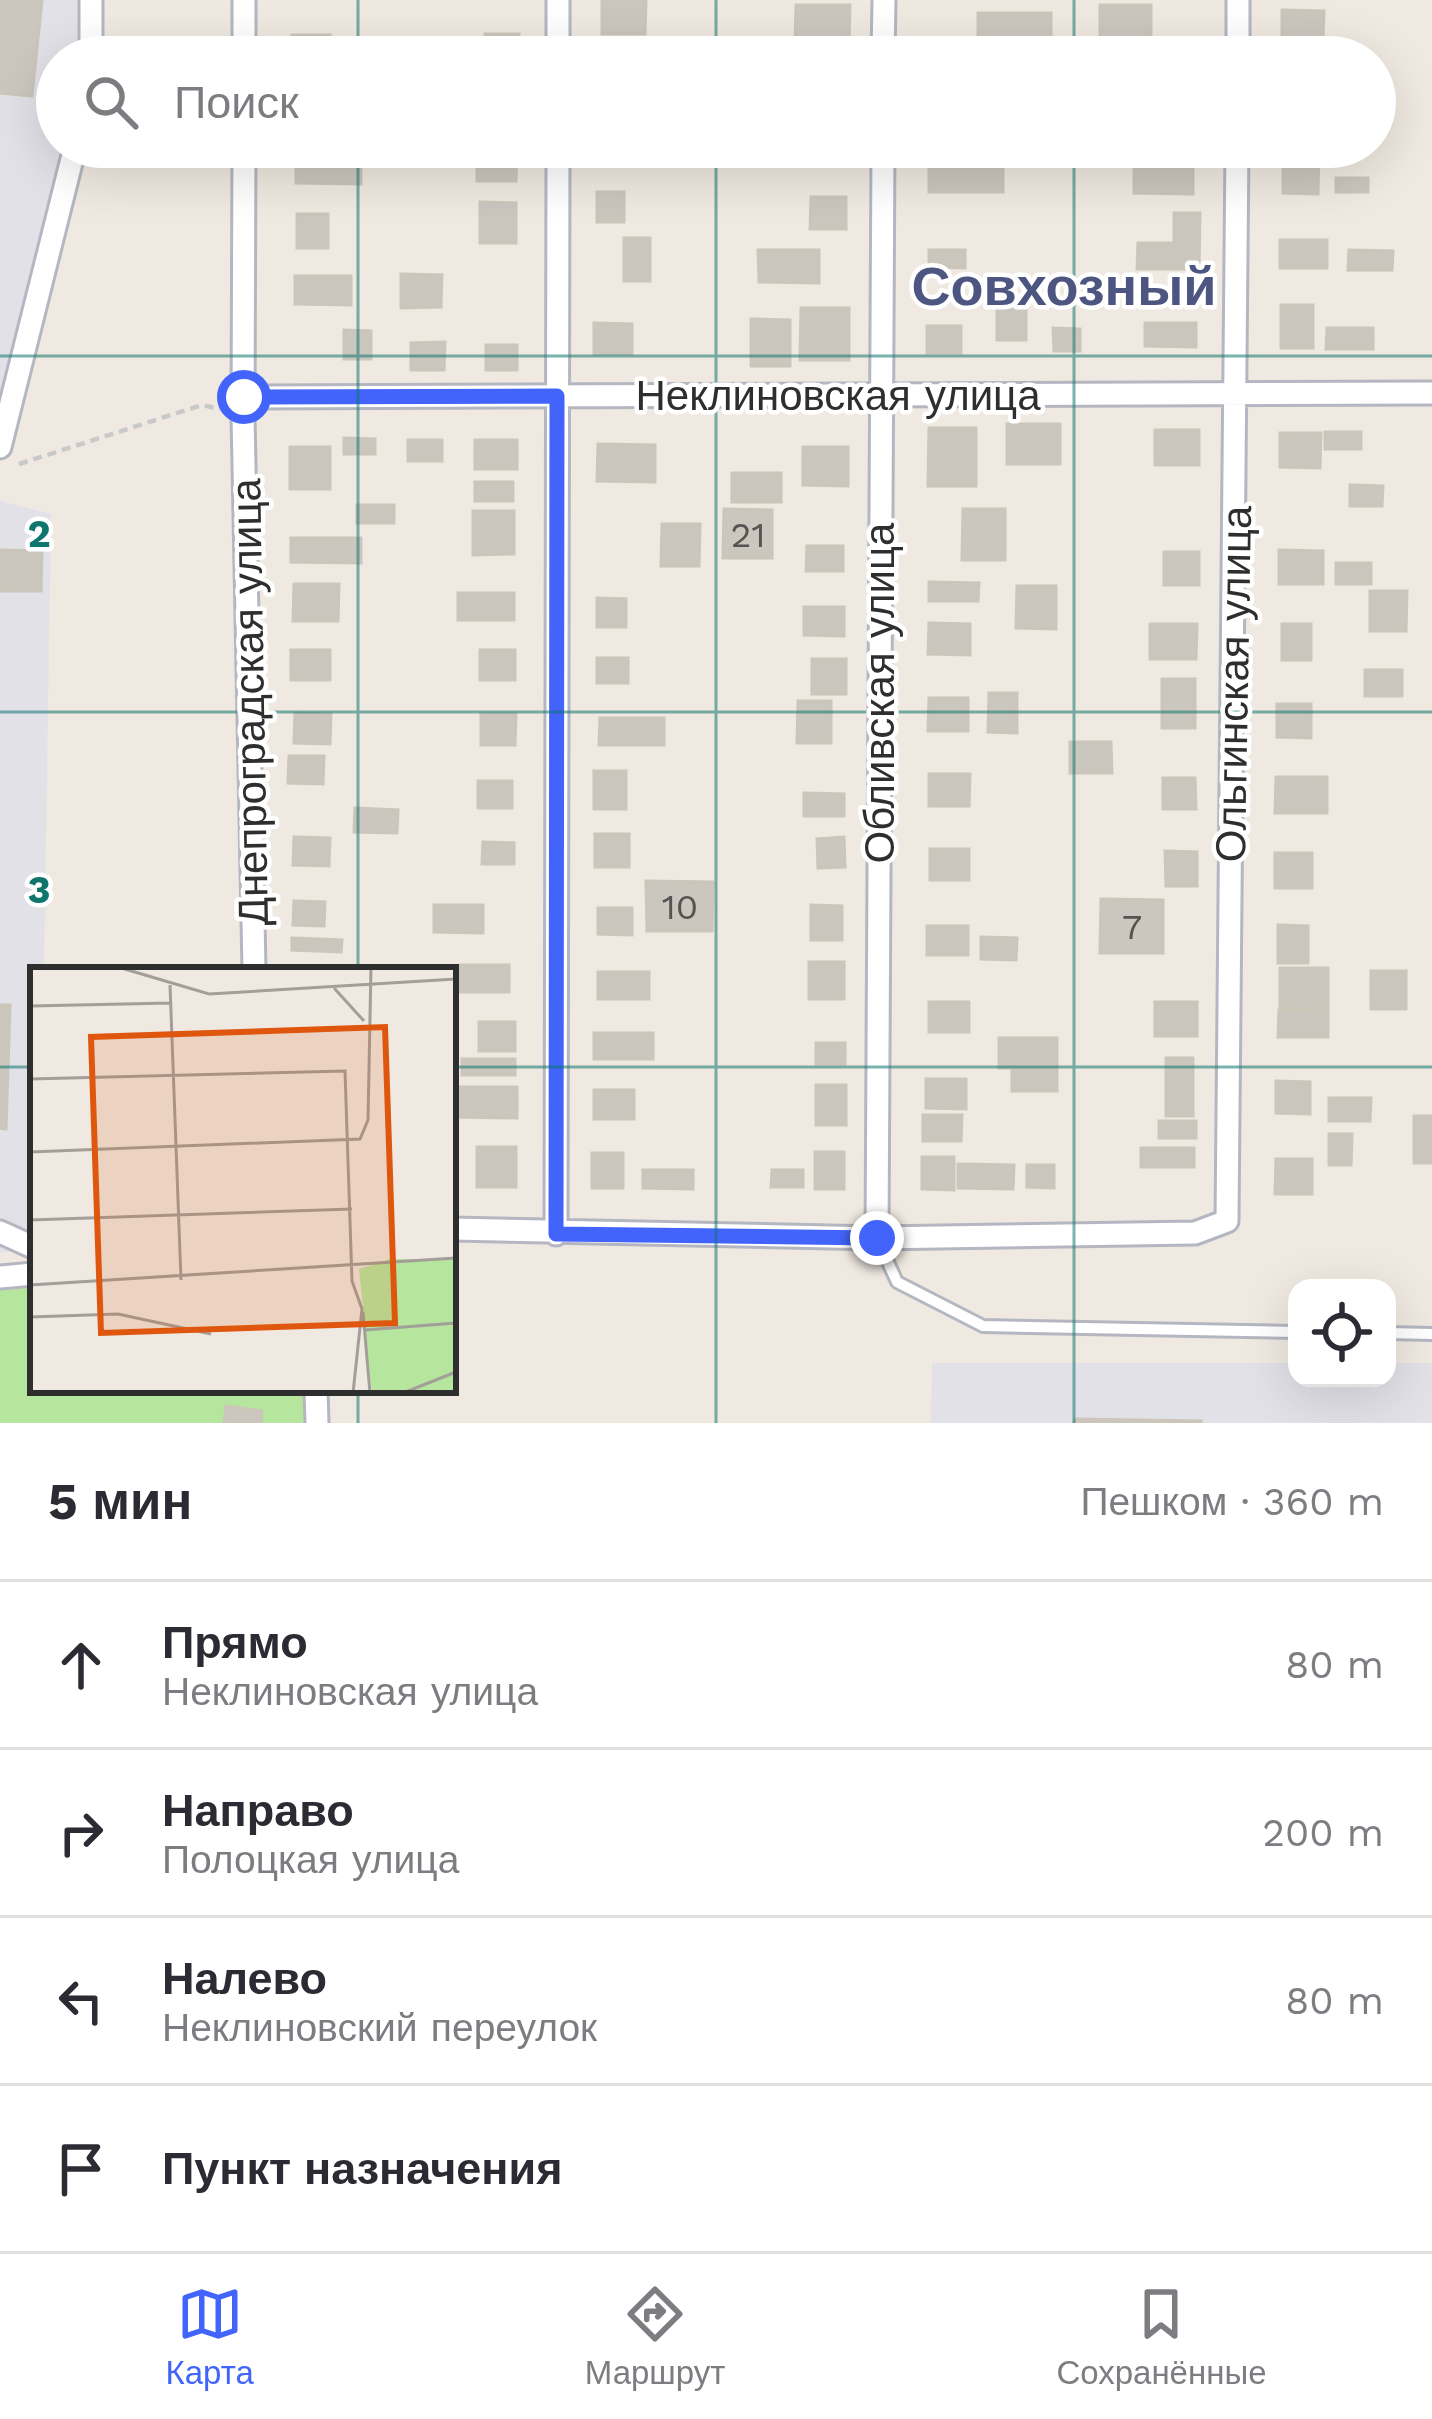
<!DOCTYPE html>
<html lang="ru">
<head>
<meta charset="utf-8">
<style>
  body { margin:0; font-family:"Work Sans",sans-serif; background:#f7f7f7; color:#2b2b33 }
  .controls { position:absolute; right:36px; bottom:36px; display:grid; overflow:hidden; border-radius:24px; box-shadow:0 12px 48px #0002 }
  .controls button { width:108px; height:108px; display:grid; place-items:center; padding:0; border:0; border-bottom:3px solid #e1e1e2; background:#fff; color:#2b2b33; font:60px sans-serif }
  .stop { position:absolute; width:36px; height:36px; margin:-27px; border:9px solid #4264fb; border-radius:50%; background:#fff }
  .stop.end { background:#4264fb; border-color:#fff; box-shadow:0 3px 12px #0008 }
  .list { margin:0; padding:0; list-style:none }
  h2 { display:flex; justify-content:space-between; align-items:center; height:156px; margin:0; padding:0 48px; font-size:51px }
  h2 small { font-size:39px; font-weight:400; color:#7c7c81 }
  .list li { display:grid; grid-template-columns:78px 1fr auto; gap:36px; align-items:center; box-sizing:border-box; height:168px; padding:0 48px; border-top:3px solid #e1e1e2 }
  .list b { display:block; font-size:45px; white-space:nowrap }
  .list p { margin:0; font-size:39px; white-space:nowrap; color:#7c7c81 }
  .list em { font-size:39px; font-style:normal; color:#7c7c81 }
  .icon { flex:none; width:66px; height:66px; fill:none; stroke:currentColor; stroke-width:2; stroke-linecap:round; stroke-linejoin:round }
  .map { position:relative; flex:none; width:1432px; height:1423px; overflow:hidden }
  .search { position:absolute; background:#fff; box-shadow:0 12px 48px #0002; left:36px; right:36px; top:36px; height:132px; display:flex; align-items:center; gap:30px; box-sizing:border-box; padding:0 42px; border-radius:66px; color:#7c7c81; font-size:45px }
  .sheet { height:828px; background:#fff }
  nav { display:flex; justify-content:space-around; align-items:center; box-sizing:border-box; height:168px; border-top:3px solid #e1e1e2; background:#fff; font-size:33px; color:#7c7c81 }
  nav a { display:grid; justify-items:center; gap:6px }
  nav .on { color:#4264fb }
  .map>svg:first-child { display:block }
</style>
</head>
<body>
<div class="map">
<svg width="1432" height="1423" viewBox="0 0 1432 1423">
  <rect width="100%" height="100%" fill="#efe9e1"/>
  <path fill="#e3e1e8" d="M 0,0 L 78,0 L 81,57 L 57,57 L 57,147 L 72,147 L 0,439 Z
    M 0,501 L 51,514 L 44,970 L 33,970 L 33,1250 L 0,1252 Z
    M 932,1363 L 1297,1363 L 1297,1378 L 1387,1378 L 1387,1363 L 1432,1363 L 1432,1423 L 931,1423 Z"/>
  <path fill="#b6e59e" d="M 33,1281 L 33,1390 L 303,1390 L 307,1423 L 0,1423 L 0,1285 Z"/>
  <path fill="#cbc7bf" stroke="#cbc5ba" stroke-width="3" d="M 0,0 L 42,0 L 32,96 L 0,93 Z
    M 602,1 L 646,1 L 645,34 L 602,34 Z
    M 796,5 L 850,5 L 849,42 L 795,42 Z
    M 1100,5 L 1151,5 L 1151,41 L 1100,40 Z
    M 1282,10 L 1324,11 L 1323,39 L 1282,39 Z
    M 978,13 L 1051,13 L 1051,43 L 978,43 Z
    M 485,34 L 519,34 L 519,57 L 485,57 Z
    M 292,35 L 330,35 L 330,57 L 292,57 Z
    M 988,48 L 1051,51 L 1051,57 L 987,57 Z
    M 1103,50 L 1153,50 L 1153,57 L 1103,57 Z
    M 1375,88 L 1393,89 L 1392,109 L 1375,108 Z
    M 599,147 L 628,147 L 628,163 L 599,163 Z
    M 747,147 L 799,147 L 799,164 L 747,163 Z
    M 815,147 L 848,147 L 848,165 L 815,165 Z
    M 1061,147 L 1093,147 L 1093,158 L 1061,157 Z
    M 1283,147 L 1319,147 L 1318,194 L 1283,193 Z
    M 477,150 L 517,151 L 516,181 L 477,181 Z
    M 1134,152 L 1193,152 L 1193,194 L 1134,193 Z
    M 296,157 L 361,157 L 361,184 L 296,183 Z
    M 929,164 L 1003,164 L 1003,192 L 929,192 Z
    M 1336,178 L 1368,178 L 1368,192 L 1336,192 Z
    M 597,192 L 624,192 L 624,222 L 597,222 Z
    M 811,197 L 846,197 L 846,229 L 810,229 Z
    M 480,202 L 516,203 L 516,243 L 480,243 Z
    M 1174,213 L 1200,213 L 1199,269 L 1137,269 L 1138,243 L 1174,243 Z
    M 297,214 L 328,214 L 328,248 L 297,248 Z
    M 624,238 L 650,238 L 650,281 L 624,281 Z
    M 1280,240 L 1327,240 L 1327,268 L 1280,268 Z
    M 758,250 L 819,250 L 819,283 L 759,282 Z
    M 929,250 L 965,250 L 965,268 L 929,267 Z
    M 1349,250 L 1393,251 L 1392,270 L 1348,270 Z
    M 401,274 L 442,275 L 441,307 L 401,308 Z
    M 295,276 L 351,276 L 351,305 L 295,304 Z
    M 1281,305 L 1313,305 L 1313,348 L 1281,348 Z
    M 997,306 L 1026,306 L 1026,340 L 997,340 Z
    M 801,308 L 849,308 L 849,360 L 800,360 Z
    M 751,319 L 790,320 L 790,366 L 751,366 Z
    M 594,323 L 632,324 L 632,354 L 594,354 Z
    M 1145,323 L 1196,323 L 1196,347 L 1145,346 Z
    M 927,326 L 961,326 L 961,353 L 927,353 Z
    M 1053,328 L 1080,329 L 1080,351 L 1054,351 Z
    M 1327,328 L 1373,328 L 1373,349 L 1326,349 Z
    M 344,330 L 371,331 L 371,359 L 344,359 Z
    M 445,342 L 444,370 L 411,370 L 411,343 Z
    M 486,345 L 517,345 L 517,370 L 486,370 Z
    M 1007,424 L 1060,424 L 1060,464 L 1007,464 Z
    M 929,428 L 976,428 L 976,486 L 928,486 Z
    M 1155,430 L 1199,430 L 1199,465 L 1155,465 Z
    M 1325,432 L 1361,432 L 1361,449 L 1325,449 Z
    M 1280,433 L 1321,433 L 1320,468 L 1280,467 Z
    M 344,438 L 375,439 L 375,454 L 344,454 Z
    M 408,440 L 442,440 L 442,461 L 408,461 Z
    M 475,440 L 517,440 L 517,469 L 475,469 Z
    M 598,444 L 655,445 L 655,482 L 597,481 Z
    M 290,447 L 330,447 L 330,489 L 290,489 Z
    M 803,447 L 848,447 L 848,486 L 803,485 Z
    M 732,473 L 781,473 L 781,502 L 732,502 Z
    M 475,482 L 513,482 L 513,501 L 475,501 Z
    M 1350,485 L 1383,486 L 1382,506 L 1350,506 Z
    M 357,505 L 394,505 L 394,523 L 357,523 Z
    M 724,509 L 772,510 L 772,558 L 723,558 Z
    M 963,509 L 1005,509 L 1005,560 L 962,560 Z
    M 473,511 L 514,511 L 514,554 L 473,555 Z
    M 662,524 L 700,524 L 699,566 L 661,566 Z
    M 291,538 L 361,538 L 361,563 L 291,562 Z
    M 807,546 L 843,546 L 843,571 L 806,571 Z
    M 0,550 L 42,551 L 41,591 L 0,591 Z
    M 1279,550 L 1323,551 L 1323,584 L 1279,584 Z
    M 1164,552 L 1199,552 L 1199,585 L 1164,585 Z
    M 1336,563 L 1371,563 L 1371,584 L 1336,584 Z
    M 929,582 L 979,583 L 978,601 L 929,601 Z
    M 294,584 L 339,584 L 338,621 L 293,621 Z
    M 1017,586 L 1056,586 L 1056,629 L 1016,628 Z
    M 1370,591 L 1407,591 L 1406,631 L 1370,631 Z
    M 458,593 L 514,593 L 514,620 L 458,620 Z
    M 597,598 L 626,599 L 626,627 L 597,627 Z
    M 804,607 L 844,607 L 844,636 L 804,635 Z
    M 929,623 L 970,624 L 970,655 L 928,654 Z
    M 1150,624 L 1197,624 L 1196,659 L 1150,659 Z
    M 1282,624 L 1311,624 L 1311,660 L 1282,660 Z
    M 291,650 L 330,650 L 330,680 L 291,680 Z
    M 480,650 L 515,650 L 515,680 L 480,680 Z
    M 597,658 L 628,658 L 628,683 L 597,683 Z
    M 812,659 L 846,659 L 846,694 L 812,694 Z
    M 1365,670 L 1402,670 L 1402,696 L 1365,696 Z
    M 1162,679 L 1195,679 L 1195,728 L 1162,728 Z
    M 989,693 L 1017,693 L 1017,733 L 988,732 Z
    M 929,698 L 968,698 L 968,731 L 928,731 Z
    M 798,701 L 831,701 L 831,743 L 797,743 Z
    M 1277,704 L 1311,704 L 1311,738 L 1277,737 Z
    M 295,713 L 331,714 L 330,744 L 294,743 Z
    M 481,714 L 516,714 L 515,745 L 481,745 Z
    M 600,718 L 664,718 L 664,745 L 599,745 Z
    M 1070,742 L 1111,742 L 1112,773 L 1070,773 Z
    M 289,756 L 324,756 L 323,784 L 288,783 Z
    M 594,771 L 626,771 L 626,809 L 594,809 Z
    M 929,774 L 970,774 L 969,806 L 929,806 Z
    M 1276,777 L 1327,777 L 1327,813 L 1275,813 Z
    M 1163,778 L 1195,778 L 1196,809 L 1163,809 Z
    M 478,781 L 512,781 L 512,808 L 478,808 Z
    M 804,793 L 844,794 L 844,816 L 804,816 Z
    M 355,808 L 398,810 L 397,833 L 354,832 Z
    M 595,834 L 629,834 L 629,867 L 595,867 Z
    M 294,837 L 330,838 L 329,866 L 293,865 Z
    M 844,837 L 845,867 L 818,868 L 817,839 Z
    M 483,842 L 514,843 L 514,864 L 482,864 Z
    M 930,849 L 969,849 L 969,880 L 930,880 Z
    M 1165,851 L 1197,852 L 1197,886 L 1166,886 Z
    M 1275,853 L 1312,853 L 1312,888 L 1275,888 Z
    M 646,881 L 713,882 L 712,931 L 647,931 Z
    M 1101,899 L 1163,900 L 1163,953 L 1100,953 Z
    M 294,901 L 325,902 L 324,926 L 293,925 Z
    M 434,905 L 483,905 L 483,933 L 434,932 Z
    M 811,905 L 842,906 L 842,940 L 811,940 Z
    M 598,908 L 632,908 L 632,935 L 598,934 Z
    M 1278,925 L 1308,926 L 1308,963 L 1278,963 Z
    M 927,926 L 968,926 L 968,955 L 927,955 Z
    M 981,937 L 1017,938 L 1016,960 L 981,959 Z
    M 292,938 L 342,940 L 341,952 L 292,950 Z
    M 809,962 L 844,962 L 844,999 L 809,999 Z
    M 460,965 L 509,965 L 509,992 L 460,992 Z
    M 1280,968 L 1328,968 L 1328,1007 L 1280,1007 Z
    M 1371,971 L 1406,971 L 1406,1009 L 1371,1009 Z
    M 598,972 L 649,972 L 649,999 L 598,999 Z
    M 929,1002 L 969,1002 L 969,1032 L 929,1032 Z
    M 1155,1002 L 1197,1002 L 1197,1036 L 1155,1036 Z
    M 0,1005 L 10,1005 L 6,1129 L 0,1128 Z
    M 1279,1010 L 1328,1010 L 1328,1037 L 1278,1037 Z
    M 479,1022 L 515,1022 L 515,1051 L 479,1051 Z
    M 594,1033 L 653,1033 L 653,1059 L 594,1059 Z
    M 999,1038 L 1057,1038 L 1057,1091 L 1012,1091 L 1012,1068 L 999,1068 Z
    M 816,1043 L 845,1043 L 845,1064 L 816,1064 Z
    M 1166,1058 L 1193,1058 L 1193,1116 L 1166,1116 Z
    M 462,1059 L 515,1059 L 515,1075 L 462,1075 Z
    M 926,1079 L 966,1079 L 966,1109 L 926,1108 Z
    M 1276,1081 L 1310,1082 L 1310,1114 L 1276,1113 Z
    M 816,1085 L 846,1085 L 846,1125 L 816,1125 Z
    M 457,1087 L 517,1087 L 517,1118 L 457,1117 Z
    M 594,1090 L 634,1090 L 634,1119 L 594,1119 Z
    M 1329,1098 L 1371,1098 L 1370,1121 L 1329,1121 Z
    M 923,1115 L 962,1115 L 961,1141 L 923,1141 Z
    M 1414,1116 L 1432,1116 L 1432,1163 L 1414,1163 Z
    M 1159,1121 L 1196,1121 L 1196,1138 L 1159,1138 Z
    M 1329,1134 L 1352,1134 L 1351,1165 L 1329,1165 Z
    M 477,1147 L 516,1147 L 516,1187 L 477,1187 Z
    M 1141,1148 L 1194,1148 L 1194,1167 L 1141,1167 Z
    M 815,1152 L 844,1152 L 844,1189 L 815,1189 Z
    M 592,1153 L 623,1153 L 623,1188 L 592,1188 Z
    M 922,1157 L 954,1157 L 954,1190 L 922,1189 Z
    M 1276,1159 L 1312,1159 L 1312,1194 L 1275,1194 Z
    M 958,1164 L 1014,1165 L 1013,1189 L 958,1188 Z
    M 1027,1165 L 1054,1165 L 1054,1188 L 1027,1187 Z
    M 643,1170 L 693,1170 L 693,1189 L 643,1188 Z
    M 772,1170 L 803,1170 L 803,1187 L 771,1187 Z
    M 226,1406 L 262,1411 L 261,1423 L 224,1423 Z
    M 1075,1419 L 1201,1421 L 1201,1423 L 1074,1423 Z"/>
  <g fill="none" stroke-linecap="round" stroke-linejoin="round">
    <defs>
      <path id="lane" d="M 877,1238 L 897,1282 L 983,1326 L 1297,1332
        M 1387,1333 L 1432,1334"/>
      <path id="street" d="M 91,0 L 91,57
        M 244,0 L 244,57
        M 558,57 L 558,0
        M 883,57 L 884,0
        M 1238,57 L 1238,0
        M 244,147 L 243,415 L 254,970
        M 244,397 L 1432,393
        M 0,447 L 75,147
        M 453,1229 L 877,1238 L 1195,1233 L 1227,1221 L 1237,147
        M 0,1232 L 33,1247
        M 556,1234 L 558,147
        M 877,1238 L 883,147
        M 0,1277 L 33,1274
        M 316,1390 L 317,1423"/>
    </defs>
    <use href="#lane" stroke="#b4b7c1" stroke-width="16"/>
    <use href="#street" stroke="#b4b7c1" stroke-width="27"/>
    <path stroke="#c9c9c9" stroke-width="4.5" stroke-dasharray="9 6" stroke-linecap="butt" d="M 19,464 L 202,405 L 220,409"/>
    <use href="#lane" stroke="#fff" stroke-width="10"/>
    <use href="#street" stroke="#fff" stroke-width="21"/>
  </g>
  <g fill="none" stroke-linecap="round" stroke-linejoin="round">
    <path stroke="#4264fb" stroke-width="15" d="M 244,397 L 557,396 L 556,1234 L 877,1238"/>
  </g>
  <path fill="none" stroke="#0f766e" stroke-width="3" stroke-opacity="0.55" d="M 358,0 L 358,57M 716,0 L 716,57M 1074,0 L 1074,57M 358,147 L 358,970M 716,147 L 716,1423M 1074,147 L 1074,1423M 0,356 L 1432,356M 0,712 L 1432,712M 0,1067 L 33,1067M 453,1067 L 1432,1067M 358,1390 L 358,1423"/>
  <g text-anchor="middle" stroke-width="9" stroke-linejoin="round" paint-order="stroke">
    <g font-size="36" fill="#555452">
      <text x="748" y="547">21</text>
      <text x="680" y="919">10</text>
      <text x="1132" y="939">7</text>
    </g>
    <g font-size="42" fill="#2e2e2e" stroke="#fff">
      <text x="838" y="410">Неклиновская улица</text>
      <text transform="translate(1233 684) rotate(-89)" y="15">Ольгинская улица</text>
      <text transform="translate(879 693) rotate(-90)" y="15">Обливская улица</text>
      <text transform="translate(249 702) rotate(-91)" y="15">Днепроградская улица</text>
    </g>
    <g font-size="54" font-weight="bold" fill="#4d5680" stroke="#fff">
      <text x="1064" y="305">Совхозный</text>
    </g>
  </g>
  <g transform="translate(30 967)">
    <rect width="426" height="426" fill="#efe9e1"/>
    <path d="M 360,292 L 426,292 L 426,426 L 342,426 L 329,302 Z" fill="#b6e59e"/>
    <path fill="none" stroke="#a29e99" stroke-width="3" d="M 88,0 L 179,27 L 426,12M 140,18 L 151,313M 304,21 L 334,54M 0,39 L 141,36M 0,112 L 315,104 L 322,314 L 332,342 L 323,426M 0,185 L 330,172 L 338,153 L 341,0M 0,253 L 322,242M 0,318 L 426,291M 333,345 L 340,426M 0,350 L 88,347 L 181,367M 335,363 L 426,356M 373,426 L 426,405"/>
    <path fill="#df570e" fill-opacity="0.15" stroke="#df570e" stroke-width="6" d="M 355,60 L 365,356 L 71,366 L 61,70 Z"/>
    <rect width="426" height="426" fill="none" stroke="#2e2e2e" stroke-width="6"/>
  </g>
  <g font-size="39" text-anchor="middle" font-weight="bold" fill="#0f766e" stroke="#fff" stroke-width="9" stroke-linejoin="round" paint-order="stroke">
    <text x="39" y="547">2</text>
    <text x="39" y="903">3</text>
  </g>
</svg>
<div class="controls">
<button><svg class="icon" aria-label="locate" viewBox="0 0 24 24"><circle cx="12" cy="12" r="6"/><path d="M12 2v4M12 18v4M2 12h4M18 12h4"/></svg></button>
</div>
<div class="stop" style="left:244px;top:397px"></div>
<div class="stop end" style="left:877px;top:1238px"></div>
<div class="search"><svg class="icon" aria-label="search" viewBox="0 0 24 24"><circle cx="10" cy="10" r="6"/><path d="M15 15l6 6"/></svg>Поиск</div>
</div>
<section class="sheet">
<h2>5 мин<small>Пешком · 360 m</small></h2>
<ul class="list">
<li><svg class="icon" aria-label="ahead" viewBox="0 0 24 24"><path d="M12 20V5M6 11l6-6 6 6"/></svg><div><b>Прямо</b><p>Неклиновская улица</p></div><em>80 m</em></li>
<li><svg class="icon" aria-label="right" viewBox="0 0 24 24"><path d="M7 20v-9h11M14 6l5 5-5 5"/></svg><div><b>Направо</b><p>Полоцкая улица</p></div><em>200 m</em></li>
<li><svg class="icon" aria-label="left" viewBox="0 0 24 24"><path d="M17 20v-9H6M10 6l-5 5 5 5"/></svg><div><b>Налево</b><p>Неклиновский переулок</p></div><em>80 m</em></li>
<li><svg class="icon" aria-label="arrive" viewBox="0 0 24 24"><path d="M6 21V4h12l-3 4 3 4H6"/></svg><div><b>Пункт назначения</b></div></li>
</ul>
</section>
<nav>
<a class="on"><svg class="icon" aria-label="map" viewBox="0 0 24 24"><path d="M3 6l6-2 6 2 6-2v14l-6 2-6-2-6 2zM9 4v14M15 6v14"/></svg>Карта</a>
<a><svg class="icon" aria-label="directions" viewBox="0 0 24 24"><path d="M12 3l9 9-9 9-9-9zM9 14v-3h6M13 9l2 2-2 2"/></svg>Маршрут</a>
<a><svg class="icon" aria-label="saved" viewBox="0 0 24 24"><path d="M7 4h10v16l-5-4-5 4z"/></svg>Сохранённые</a>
</nav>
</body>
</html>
